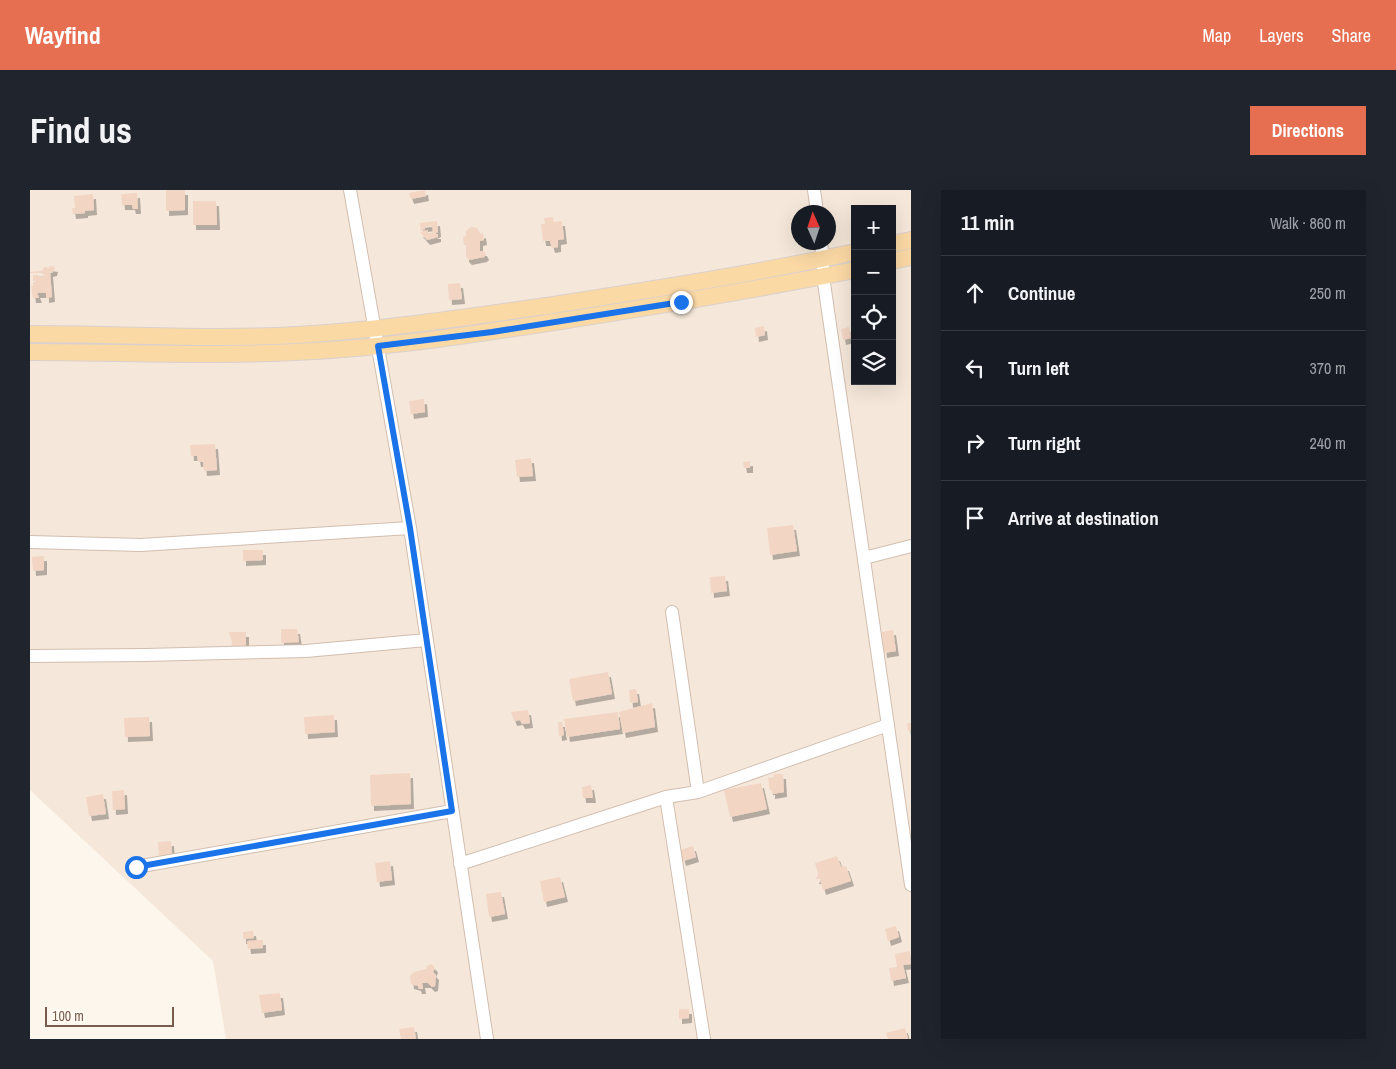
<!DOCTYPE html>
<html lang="en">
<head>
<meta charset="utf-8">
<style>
  body { margin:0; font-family:"Archivo Narrow",sans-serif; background:#20242c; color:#f1f3f6 }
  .controls { position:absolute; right:15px; top:15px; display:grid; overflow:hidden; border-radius:0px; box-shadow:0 5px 20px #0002 }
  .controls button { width:45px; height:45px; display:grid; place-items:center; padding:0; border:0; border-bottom:1px solid #363941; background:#171b24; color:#f1f3f6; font:25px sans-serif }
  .compass { position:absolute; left:761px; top:15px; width:45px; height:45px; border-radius:50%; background:#171b24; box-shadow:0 5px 20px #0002; rotate:357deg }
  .scale { position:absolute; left:15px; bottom:12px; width:129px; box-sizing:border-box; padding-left:5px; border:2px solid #7a5c4d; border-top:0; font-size:14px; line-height:18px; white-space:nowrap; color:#7a5c4d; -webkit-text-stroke:4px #fffaf3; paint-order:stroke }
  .stop { position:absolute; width:15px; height:15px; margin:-11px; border:4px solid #1a73e8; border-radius:50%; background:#fff }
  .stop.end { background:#1a73e8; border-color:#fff; box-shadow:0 1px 5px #0008 }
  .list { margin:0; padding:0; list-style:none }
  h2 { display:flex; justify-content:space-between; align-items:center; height:65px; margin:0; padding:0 20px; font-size:21px }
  h2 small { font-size:16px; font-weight:400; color:#9ea1a6 }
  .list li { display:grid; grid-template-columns:32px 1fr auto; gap:15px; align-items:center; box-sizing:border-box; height:75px; padding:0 20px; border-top:1px solid #363941 }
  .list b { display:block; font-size:19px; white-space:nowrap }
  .list em { font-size:16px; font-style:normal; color:#9ea1a6 }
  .icon { flex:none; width:28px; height:28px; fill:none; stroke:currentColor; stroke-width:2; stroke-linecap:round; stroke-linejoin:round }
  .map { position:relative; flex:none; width:881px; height:849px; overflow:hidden; border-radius:0px }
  header { display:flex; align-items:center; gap:30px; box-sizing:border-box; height:70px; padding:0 25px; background:#e76f51; color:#fff }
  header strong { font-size:24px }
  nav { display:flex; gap:28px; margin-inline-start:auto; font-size:18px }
  .intro { display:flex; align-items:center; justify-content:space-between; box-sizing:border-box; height:120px; padding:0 30px }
  h1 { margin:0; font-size:35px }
  .button { padding:12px 22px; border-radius:0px; background:#e76f51; color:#fff; font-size:18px; font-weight:700 }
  main { display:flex; gap:30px; padding:0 30px }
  aside { flex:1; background:#171b24; border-radius:0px; box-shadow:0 5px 20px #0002 }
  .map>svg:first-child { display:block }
</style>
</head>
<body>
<header>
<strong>Wayfind</strong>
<nav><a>Map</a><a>Layers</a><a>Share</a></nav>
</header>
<div class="intro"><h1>Find us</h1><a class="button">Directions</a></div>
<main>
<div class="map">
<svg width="881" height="849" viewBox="0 0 881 849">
  <defs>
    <filter id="shadow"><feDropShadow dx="3" dy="5" stdDeviation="0" flood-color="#0004"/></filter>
  </defs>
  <rect width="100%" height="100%" fill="#fdf6ec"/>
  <path fill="#f5e8da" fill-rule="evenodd" d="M 0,0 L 881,0 L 881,849 L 196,849 L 183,771 L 0,600 ZM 825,19 L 862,19 L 862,191 L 825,191 ZM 768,22 L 798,22 L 798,52 L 768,52 Z"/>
  <path fill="#f3d5c3" filter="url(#shadow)" d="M 136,0 L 155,0 L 155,20 L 136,21 Z
    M 395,0 L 396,6 L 381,9 L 379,3 Z
    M 107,3 L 108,19 L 103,19 L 102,15 L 92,15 L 91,4 Z
    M 63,4 L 64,20 L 55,21 L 55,23 L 43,24 L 42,18 L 45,18 L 44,6 Z
    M 163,11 L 186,11 L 187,35 L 163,35 Z
    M 523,27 L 524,32 L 532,31 L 534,49 L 528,50 L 528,57 L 522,58 L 520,51 L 513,51 L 511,34 L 515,34 L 514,28 Z
    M 407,31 L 408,42 L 404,44 L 408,44 L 408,47 L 397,50 L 390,42 L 398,40 L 398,43 L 402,43 L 403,39 L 401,36 L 395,37 L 395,39 L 391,41 L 390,33 Z
    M 441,37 L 447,38 L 450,44 L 453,43 L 454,50 L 450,51 L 450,61 L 454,61 L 456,65 L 454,67 L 439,70 L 436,67 L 436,55 L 434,55 L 433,47 L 436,46 L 436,41 Z
    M 19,76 L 25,77 L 24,81 L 20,82 L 22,107 L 16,108 L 16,103 L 7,103 L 9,108 L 3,108 L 1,95 L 3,96 L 3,92 L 9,92 L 3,91 L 3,85 L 8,85 L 9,87 L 15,86 L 12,83 L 0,83 L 0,82 L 12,81 L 14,77 L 20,78 Z
    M 430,93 L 432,109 L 419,110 L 418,94 Z
    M 734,136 L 735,145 L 726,147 L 725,138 Z
    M 819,137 L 821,148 L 813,150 L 811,139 Z
    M 394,209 L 395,222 L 381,224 L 379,211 Z
    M 185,254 L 187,280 L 174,281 L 173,272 L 168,272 L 167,266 L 161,266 L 160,255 Z
    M 501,268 L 503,286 L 487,287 L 485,270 Z
    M 720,271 L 720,278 L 714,278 L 713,272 Z
    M 763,335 L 767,361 L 740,365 L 737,338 Z
    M 213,360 L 233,360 L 233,370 L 213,371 Z
    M 14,366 L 14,380 L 3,381 L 2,367 Z
    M 695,386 L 697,401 L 681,403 L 680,387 Z
    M 251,439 L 267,439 L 269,452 L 253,453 L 251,452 Z
    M 863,440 L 866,461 L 854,463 L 852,442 Z
    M 199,442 L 216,442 L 216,456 L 201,458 L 202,453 Z
    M 578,482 L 582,504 L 543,511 L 539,489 Z
    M 606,499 L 608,512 L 600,513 L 599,500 Z
    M 622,513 L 625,537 L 593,543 L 589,522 Z
    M 498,520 L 500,533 L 492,534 L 490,530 L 484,531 L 481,522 Z
    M 588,522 L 590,539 L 537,547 L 534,529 Z
    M 304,525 L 305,542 L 275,544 L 274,527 Z
    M 119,527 L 120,546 L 95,547 L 94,528 Z
    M 528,532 L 532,532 L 534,545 L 529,546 Z
    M 877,533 L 881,533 L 881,541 L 878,541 Z
    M 380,583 L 381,614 L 341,616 L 340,585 Z
    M 744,584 L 753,584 L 754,602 L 742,604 L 742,600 L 740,600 L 738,588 L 744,587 Z
    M 731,593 L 737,619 L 700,627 L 694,600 Z
    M 561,595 L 563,608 L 553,608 L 552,597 Z
    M 94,600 L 95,619 L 83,620 L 82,601 Z
    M 73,604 L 76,624 L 59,626 L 56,607 Z
    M 141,651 L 142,665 L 129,666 L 128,652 Z
    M 663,656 L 666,667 L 653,671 L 650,660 Z
    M 807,666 L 811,677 L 816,676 L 821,691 L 793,700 L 790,689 L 786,689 L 788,684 L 785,673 Z
    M 360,671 L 362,690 L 347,692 L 345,673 Z
    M 530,687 L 535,707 L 514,712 L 510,691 Z
    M 471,702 L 475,724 L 459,727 L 456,704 Z
    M 866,736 L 869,747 L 858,751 L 855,739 Z
    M 223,741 L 224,748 L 213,749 L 213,742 Z
    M 233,750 L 233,758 L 218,759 L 217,751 Z
    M 880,761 L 881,774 L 873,775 L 876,788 L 861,791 L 859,778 L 867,777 L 865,764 Z
    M 401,774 L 403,775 L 405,778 L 403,782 L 406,785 L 405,796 L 402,797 L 398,793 L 392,793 L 393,799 L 389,799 L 388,796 L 381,794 L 380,786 L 384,782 L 396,779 L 397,776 Z
    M 250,803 L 252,820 L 232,823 L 229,805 Z
    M 649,819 L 659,819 L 659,828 L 649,829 Z
    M 384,837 L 386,849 L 371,849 L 369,839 Z
    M 875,838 L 878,849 L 858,849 L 856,843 Z"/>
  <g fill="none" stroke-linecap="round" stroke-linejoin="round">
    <defs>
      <path id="minor" d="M 320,0 L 380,338 L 457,849
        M 784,0 L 787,22
        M 791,52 L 793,69 L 793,86 L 881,695
        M 0,352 L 111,355 L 380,338
        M 834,368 L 881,356
        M 642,422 L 668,602
        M 0,466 L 115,465 L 276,461 L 396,450
        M 636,607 L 674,849
        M 430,674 L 636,607 L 668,602 L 858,535
        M 106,677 L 422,621"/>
      <path id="major" d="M 862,54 L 881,50
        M 862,71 L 881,67
        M 0,144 C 89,144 178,150 267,145 C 351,140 433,128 516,116 C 619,100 723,84 825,62
        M 0,162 C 95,162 190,167 284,161 C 369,156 453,143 537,130 C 633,115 729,99 825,80"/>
    </defs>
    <use href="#minor" stroke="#d1beb0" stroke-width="14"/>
    <use href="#major" stroke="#dad1cd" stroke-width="18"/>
    <use href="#minor" stroke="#fff" stroke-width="12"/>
    <use href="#major" stroke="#fbd9a5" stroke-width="16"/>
  </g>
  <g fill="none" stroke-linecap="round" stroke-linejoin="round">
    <path stroke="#1a73e8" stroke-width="6" d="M 106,677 L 422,621 L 380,338 L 348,156 L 462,142 L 651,112"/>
  </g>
</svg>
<div class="controls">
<button>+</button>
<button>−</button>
<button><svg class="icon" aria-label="locate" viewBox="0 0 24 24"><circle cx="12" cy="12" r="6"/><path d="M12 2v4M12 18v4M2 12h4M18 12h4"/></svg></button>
<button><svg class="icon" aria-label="layers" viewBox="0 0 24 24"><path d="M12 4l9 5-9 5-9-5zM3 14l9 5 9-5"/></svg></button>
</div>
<svg class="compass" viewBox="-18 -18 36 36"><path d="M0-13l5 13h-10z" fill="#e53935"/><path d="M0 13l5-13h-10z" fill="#9ea1a6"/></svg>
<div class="scale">100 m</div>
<div class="stop" style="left:106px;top:677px"></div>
<div class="stop end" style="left:651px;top:112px"></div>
</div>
<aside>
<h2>11 min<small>Walk · 860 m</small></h2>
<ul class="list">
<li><svg class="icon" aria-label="ahead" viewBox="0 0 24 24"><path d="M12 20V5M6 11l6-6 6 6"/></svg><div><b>Continue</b></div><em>250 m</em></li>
<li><svg class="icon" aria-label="left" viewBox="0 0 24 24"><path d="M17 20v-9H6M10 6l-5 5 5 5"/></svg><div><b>Turn left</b></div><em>370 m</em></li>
<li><svg class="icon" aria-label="right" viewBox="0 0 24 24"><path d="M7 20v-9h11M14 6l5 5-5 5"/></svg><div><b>Turn right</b></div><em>240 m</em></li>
<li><svg class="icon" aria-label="arrive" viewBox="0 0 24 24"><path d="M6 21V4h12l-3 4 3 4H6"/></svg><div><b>Arrive at destination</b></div></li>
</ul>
</aside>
</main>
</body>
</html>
